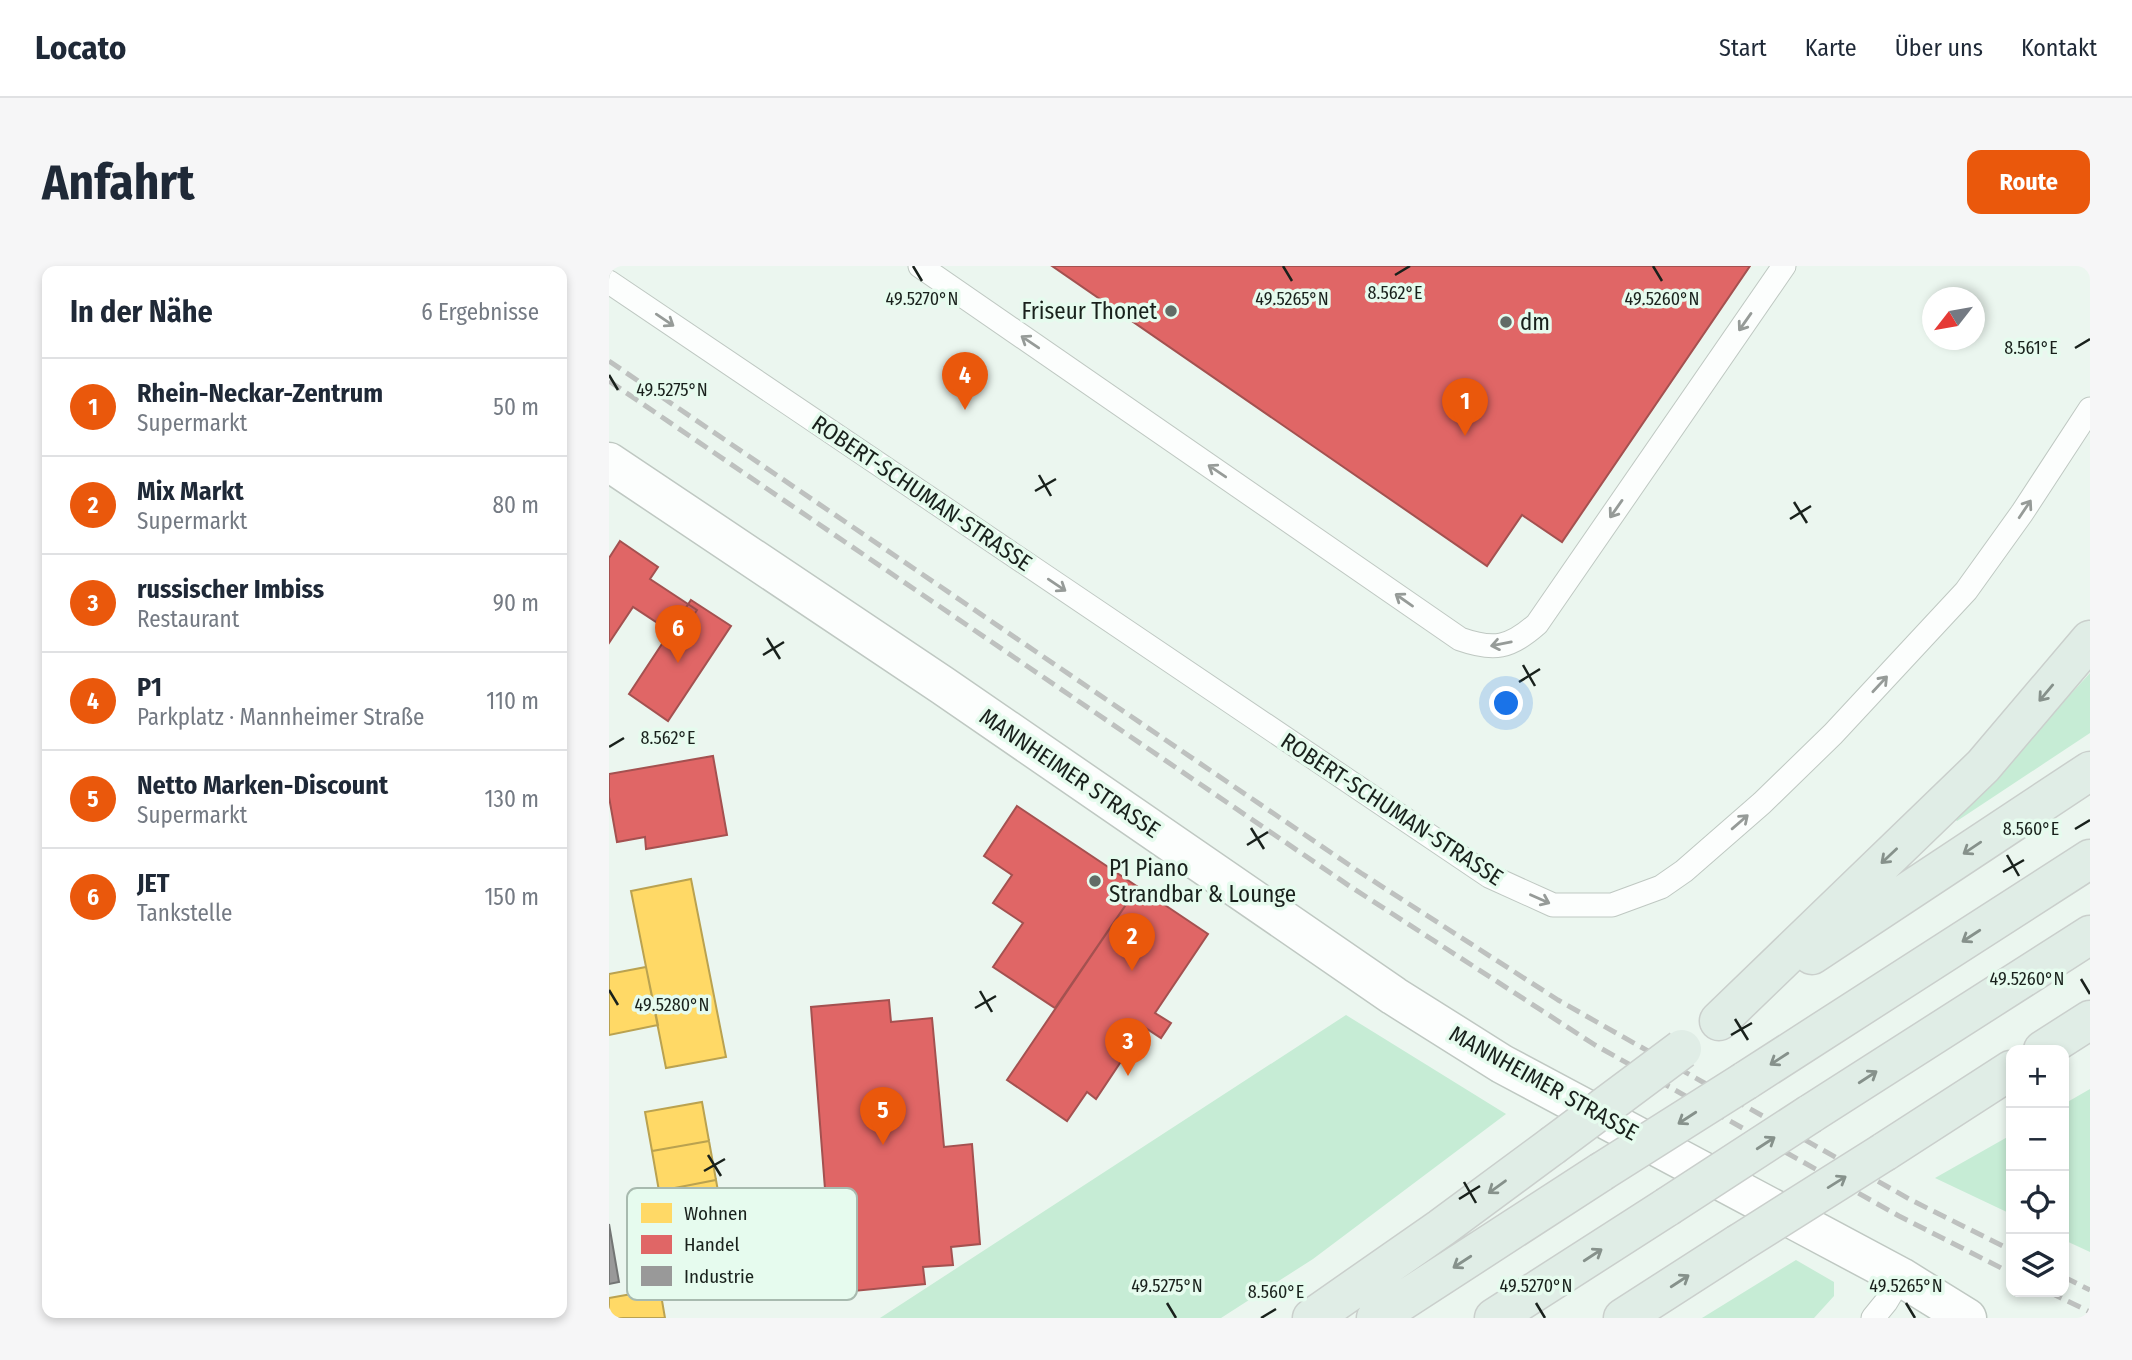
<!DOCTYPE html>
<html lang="de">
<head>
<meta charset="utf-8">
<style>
  body { margin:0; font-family:"Fira Sans Condensed",sans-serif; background:#f6f6f7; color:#1f2937 }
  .controls { position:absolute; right:21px; bottom:21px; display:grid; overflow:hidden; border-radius:14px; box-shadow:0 4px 10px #0003 }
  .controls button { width:63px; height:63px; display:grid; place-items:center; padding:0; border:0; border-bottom:2px solid #e0e1e3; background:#fff; color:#1f2937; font:35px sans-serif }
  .compass { position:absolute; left:1313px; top:21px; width:63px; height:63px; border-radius:50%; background:#fff; box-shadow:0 4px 10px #0003; rotate:239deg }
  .you { position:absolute; left:898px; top:438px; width:24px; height:24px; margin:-18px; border:5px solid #fff; border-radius:50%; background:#1a73e8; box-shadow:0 0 0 10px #1a73e833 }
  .badge { display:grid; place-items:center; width:46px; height:46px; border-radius:50%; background:#ea580c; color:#fff; font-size:23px; font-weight:700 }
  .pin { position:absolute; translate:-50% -58px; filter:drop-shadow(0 2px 4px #0008) }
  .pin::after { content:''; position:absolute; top:37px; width:24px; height:21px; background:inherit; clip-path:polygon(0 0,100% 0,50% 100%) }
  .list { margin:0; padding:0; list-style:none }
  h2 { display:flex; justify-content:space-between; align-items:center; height:91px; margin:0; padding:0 28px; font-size:30px }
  h2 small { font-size:23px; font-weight:400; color:#747a83 }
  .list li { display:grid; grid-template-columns:46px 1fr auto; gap:21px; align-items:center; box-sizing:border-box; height:98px; padding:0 28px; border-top:2px solid #e0e1e3 }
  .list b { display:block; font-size:26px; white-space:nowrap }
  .list p { margin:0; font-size:23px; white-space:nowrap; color:#747a83 }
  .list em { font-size:23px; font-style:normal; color:#747a83 }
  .icon { flex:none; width:38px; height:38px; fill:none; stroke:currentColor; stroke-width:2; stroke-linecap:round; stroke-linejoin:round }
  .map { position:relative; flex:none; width:1481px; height:1052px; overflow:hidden; border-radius:14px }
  header { display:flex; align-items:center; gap:42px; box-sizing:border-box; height:98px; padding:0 35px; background:#fff; border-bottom:2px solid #e0e1e3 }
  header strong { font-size:33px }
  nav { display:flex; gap:38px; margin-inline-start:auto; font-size:24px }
  .intro { display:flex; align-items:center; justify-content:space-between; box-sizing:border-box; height:168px; padding:0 42px }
  h1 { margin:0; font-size:49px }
  .button { padding:18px 32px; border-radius:14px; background:#ea580c; color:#fff; font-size:24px; font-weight:700 }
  main { display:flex; gap:42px; padding:0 42px }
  aside { flex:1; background:#fff; border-radius:14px; box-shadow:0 4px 10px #0003 }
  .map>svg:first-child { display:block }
</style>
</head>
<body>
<header>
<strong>Locato</strong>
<nav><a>Start</a><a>Karte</a><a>Über uns</a><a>Kontakt</a></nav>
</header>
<div class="intro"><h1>Anfahrt</h1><a class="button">Route</a></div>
<main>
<aside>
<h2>In der Nähe<small>6 Ergebnisse</small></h2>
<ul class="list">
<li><span class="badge">1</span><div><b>Rhein-Neckar-Zentrum</b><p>Supermarkt</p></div><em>50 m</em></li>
<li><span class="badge">2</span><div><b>Mix Markt</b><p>Supermarkt</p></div><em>80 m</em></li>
<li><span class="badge">3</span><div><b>russischer Imbiss</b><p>Restaurant</p></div><em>90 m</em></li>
<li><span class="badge">4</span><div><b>P1</b><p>Parkplatz · Mannheimer Straße</p></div><em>110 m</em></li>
<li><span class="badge">5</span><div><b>Netto Marken-Discount</b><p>Supermarkt</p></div><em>130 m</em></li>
<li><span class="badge">6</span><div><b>JET</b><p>Tankstelle</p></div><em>150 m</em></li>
</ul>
</aside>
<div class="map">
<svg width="1481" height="1052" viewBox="0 0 1481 1052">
  <rect width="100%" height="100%" fill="#ebf6ef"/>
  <path fill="#c6ecd5" d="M 1481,407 L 1481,467 L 1348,555 L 1345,552 L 1394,502 Z
    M 737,749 L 897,848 L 704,993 L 612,1052 L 271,1052 Z
    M 1481,823 L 1481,986 L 1455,974 L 1455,838 Z
    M 1402,869 L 1402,948 L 1326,912 Z
    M 1187,994 L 1225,1016 L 1225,1030 L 1205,1052 L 1093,1052 Z"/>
  <path fill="#ffd966" stroke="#baa250" stroke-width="2" d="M 82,613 L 117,791 L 57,802 L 22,625 Z
    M 37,701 L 49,759 L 0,769 L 0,708 Z
    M 93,836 L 100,875 L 43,885 L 36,846 Z
    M 100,875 L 107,914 L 50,925 L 43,885 Z
    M 107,914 L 114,953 L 57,964 L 50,925 Z
    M 51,1023 L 56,1052 L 0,1052 L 0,1032 Z"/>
  <path fill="#e06666" stroke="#a45150" stroke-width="2" d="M 443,0 L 1141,0 L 953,276 L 913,249 L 878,300 Z
    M 11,275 L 49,301 L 41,313 L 88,344 L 70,371 L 24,341 L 0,377 L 0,292 Z
    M 82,334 L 122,360 L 59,455 L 20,428 Z
    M 104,490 L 118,569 L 37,583 L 36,571 L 8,576 L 0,531 L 0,508 Z
    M 408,540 L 529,621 L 446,742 L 384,701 L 414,657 L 384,637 L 403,609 L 375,590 Z
    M 529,621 L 599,668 L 546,747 L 562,757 L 552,772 L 535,761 L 487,833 L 478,826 L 458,855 L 398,814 Z
    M 280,734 L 282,756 L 323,752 L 335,881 L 363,878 L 371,978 L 342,981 L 344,999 L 314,1001 L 316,1018 L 224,1027 L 202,741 Z"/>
  <path fill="#999" stroke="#737574" stroke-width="2" d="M 0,958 L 10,1016 L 0,1018 Z"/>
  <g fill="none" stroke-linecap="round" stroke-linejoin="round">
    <defs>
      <path id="lane" d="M 311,0 L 851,373 C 885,385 901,382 928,358 L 1175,0
        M 0,16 L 880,610 L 944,639 L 1003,639 L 1052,621 L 1075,605 L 1153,537 L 1224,468 L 1357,325 L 1413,247 L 1481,143
        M 1264,1052 L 1277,1036 L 1292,1011"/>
      <path id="secondary" d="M 0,196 L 333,419 L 785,730 L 893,798 L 1292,1011 L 1358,1052"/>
      <path id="highway" d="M 1203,689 L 1481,505
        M 1110,755 L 1374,500 L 1481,374
        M 1434,784 L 1481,754
        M 1136,815 L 1481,593
        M 1201,848 L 1481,669
        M 1275,886 L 1402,804
        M 703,1052 L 832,962 L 943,880
        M 767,1052 L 992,906
        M 885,1052 L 1058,941
        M 1014,1052 L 1129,978"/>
    </defs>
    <use href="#lane" stroke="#bfc8c2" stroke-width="25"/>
    <use href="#secondary" stroke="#bfc8c2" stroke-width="41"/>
    <use href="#highway" stroke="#cacfcc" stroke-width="41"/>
    <use href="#lane" stroke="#fcfefd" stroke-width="23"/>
    <use href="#secondary" stroke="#fcfefd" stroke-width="38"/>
    <use href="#highway" stroke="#e0ede6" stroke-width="38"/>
    <path stroke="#bec1bf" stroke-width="5" stroke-dasharray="14 7" stroke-linecap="butt" d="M 0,95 L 752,607 L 949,734 L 1302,934 L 1402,984
      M 0,115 L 742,621 L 986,779 L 1290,950 L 1402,1007
      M 1455,1011 L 1481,1024
      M 1440,1026 L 1481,1046"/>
    <defs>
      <path id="highway-bridge" d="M 943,880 L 1073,783
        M 992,906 L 1136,815
        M 1058,941 L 1201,848
        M 1129,978 L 1275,886"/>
    </defs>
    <use href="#highway-bridge" stroke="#cacfcc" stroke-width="41" stroke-linecap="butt"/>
    <use href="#highway-bridge" stroke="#e0ede6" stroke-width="38"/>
  </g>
  <defs><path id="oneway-shaft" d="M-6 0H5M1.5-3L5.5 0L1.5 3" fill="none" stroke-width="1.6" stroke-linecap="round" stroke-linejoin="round" transform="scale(1.75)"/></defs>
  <g stroke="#969b98">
    <use href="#oneway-shaft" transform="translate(56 54) rotate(34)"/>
    <use href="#oneway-shaft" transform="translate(1136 56) rotate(125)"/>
    <use href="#oneway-shaft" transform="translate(421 76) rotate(-146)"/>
    <use href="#oneway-shaft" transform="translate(608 205) rotate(-146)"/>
    <use href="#oneway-shaft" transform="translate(1007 243) rotate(125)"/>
    <use href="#oneway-shaft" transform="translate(1416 243) rotate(-56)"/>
    <use href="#oneway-shaft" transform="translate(448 319) rotate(34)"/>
    <use href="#oneway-shaft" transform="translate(795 334) rotate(-145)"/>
    <use href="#oneway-shaft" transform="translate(892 378) rotate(169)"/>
    <use href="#oneway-shaft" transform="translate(1271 418) rotate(-47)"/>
    <use href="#oneway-shaft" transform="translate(1131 556) rotate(-41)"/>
    <use href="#oneway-shaft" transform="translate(931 633) rotate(24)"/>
  </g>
  <g stroke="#86918b">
    <use href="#oneway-shaft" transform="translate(1437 427) rotate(130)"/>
    <use href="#oneway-shaft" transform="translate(1363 582) rotate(146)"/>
    <use href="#oneway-shaft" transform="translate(1280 590) rotate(137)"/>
    <use href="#oneway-shaft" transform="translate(1362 670) rotate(147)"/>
    <use href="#oneway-shaft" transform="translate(1170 793) rotate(147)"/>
    <use href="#oneway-shaft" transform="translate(1259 811) rotate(-33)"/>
    <use href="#oneway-shaft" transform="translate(1078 852) rotate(147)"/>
    <use href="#oneway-shaft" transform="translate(1157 877) rotate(-33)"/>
    <use href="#oneway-shaft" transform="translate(1228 916) rotate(-32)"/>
    <use href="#oneway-shaft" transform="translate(888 921) rotate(144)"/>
    <use href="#oneway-shaft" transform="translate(984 989) rotate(-33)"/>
    <use href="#oneway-shaft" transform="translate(853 996) rotate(147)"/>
    <use href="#oneway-shaft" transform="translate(1071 1015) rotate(-33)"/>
  </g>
  <path fill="none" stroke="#19211c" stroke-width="2.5" d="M 304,0 L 313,15M 674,0 L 683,15M 1044,0 L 1053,15M 786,9 L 801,0M 1466,82 L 1481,73M 0,109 L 9,124M 430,209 L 442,230M 426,225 L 447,213M 1185,236 L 1198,257M 1181,253 L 1202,240M 158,372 L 171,393M 154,389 L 175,376M 914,399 L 926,420M 910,416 L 931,403M 0,481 L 15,472M 642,562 L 655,583M 1466,563 L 1481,554M 638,579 L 659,566M 1398,589 L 1410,610M 1394,606 L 1415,594M 1472,713 L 1481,728M 0,724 L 9,739M 371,725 L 383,746M 366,742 L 387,730M 1126,753 L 1139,774M 1122,769 L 1143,757M 99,889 L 112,910M 95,905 L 116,893M 855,916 L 867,937M 850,933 L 871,920M 558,1037 L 567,1052M 927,1037 L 936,1052M 1297,1037 L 1306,1052M 652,1052 L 667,1043"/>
  <g fill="#626c66" stroke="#e6fbee" stroke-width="2.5">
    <circle cx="562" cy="45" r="7"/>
    <circle cx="897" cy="56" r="7"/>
    <circle cx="486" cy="615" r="7"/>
  </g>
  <g text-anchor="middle" stroke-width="7" stroke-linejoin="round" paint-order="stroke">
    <g font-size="23" fill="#19211c" stroke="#e6fbee" text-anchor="start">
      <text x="548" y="53" text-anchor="end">Friseur Thonet</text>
      <text x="911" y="64">dm</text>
      <text x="500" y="610">P1 Piano<tspan x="500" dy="26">Strandbar &amp; Lounge</tspan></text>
    </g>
    <g font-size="23" fill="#19211c" stroke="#e6fbee">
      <text transform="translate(313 227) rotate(34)" y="8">ROBERT-SCHUMAN-STRASSE</text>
      <text transform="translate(461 507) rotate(34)" y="8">MANNHEIMER STRASSE</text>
      <text transform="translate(783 543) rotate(33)" y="8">ROBERT-SCHUMAN-STRASSE</text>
      <text transform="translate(935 817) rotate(29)" y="8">MANNHEIMER STRASSE</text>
    </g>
  </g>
  <rect x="18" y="922" width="230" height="112" rx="10" fill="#e6fbee" stroke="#a8baaf" stroke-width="2"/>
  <rect x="32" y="937" width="31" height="20" fill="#ffd966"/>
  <rect x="32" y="969" width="31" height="19" fill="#e06666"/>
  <rect x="32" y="1000" width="31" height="20" fill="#999"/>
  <g font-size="19" fill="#19211c">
    <text x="75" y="954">Wohnen</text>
    <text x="75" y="985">Handel</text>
    <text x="75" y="1017">Industrie</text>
  </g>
  <g font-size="18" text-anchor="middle" fill="#19211c" stroke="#e6fbee" stroke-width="7" stroke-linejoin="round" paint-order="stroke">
    <text x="786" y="33">8.562°E</text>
    <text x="313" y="39">49.5270°N</text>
    <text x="683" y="39">49.5265°N</text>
    <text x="1053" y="39">49.5260°N</text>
    <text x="1422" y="88">8.561°E</text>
    <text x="63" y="130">49.5275°N</text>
    <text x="59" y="478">8.562°E</text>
    <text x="1422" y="569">8.560°E</text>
    <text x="1418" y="719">49.5260°N</text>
    <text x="63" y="745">49.5280°N</text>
    <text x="558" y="1026">49.5275°N</text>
    <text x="927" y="1026">49.5270°N</text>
    <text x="1297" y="1026">49.5265°N</text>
    <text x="667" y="1032">8.560°E</text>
  </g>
</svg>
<div class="controls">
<button>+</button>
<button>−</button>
<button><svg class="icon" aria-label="locate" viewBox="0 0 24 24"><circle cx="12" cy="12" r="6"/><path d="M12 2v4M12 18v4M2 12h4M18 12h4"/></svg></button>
<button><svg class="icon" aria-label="layers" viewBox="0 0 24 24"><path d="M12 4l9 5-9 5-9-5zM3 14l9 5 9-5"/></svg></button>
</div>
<svg class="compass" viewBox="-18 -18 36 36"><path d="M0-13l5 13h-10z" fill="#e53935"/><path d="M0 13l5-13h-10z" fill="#747a83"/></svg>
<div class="you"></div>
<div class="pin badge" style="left:856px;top:170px">1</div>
<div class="pin badge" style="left:523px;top:705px">2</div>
<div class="pin badge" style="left:519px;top:810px">3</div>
<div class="pin badge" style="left:356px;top:144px">4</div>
<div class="pin badge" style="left:274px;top:879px">5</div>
<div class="pin badge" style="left:69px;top:397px">6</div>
</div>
</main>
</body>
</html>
